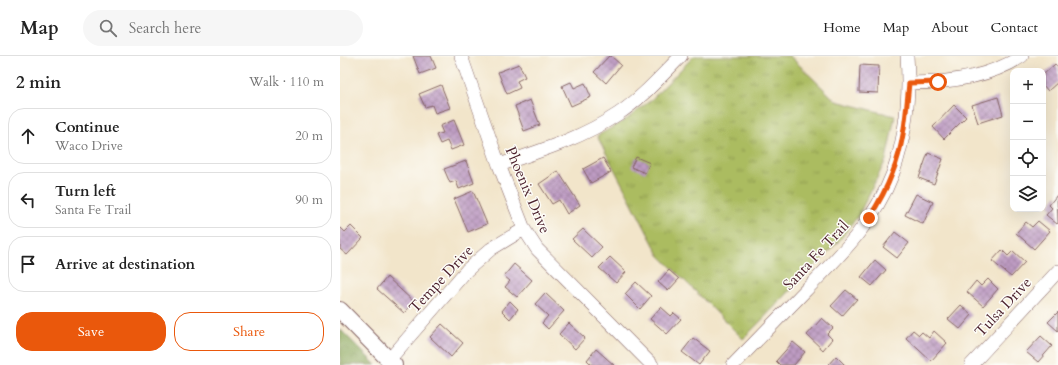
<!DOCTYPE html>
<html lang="en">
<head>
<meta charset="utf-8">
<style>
  body { margin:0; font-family:Cardo,serif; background:#f6f6f6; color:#222 }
  .controls { position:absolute; right:12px; top:12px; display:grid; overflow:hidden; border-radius:8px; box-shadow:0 4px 16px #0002 }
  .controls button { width:36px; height:36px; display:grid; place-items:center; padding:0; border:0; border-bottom:1px solid #e0e0e0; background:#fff; color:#222; font:20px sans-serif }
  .stop { position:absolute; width:12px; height:12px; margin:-9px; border:3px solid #ea580c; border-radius:50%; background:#fff }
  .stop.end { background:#ea580c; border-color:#fff; box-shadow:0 1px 4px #0008 }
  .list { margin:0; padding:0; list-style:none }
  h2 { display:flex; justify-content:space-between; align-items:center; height:52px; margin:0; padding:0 16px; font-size:17px }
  h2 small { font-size:13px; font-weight:400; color:#767676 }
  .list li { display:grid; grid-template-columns:26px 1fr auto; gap:12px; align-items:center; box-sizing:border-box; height:56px; margin:0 8px 8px; padding:0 8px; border:1px solid #e0e0e0; border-radius:16px }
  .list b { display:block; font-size:15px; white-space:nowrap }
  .list p { margin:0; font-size:13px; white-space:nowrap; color:#767676 }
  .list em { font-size:13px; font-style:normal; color:#767676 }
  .actions { display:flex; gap:8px; padding:12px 16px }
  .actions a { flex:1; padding:9px 0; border:1px solid #ea580c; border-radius:16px; text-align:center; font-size:14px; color:#ea580c }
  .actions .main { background:#ea580c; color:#fff }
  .icon { flex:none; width:22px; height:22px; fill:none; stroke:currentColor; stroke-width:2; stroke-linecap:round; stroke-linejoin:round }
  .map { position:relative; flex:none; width:718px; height:309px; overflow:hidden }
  header { display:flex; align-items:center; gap:24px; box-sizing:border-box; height:56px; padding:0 20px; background:#fff; border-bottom:1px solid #e0e0e0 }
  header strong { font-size:19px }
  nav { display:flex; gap:22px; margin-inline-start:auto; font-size:14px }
  .search { width:280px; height:36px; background:#f6f6f6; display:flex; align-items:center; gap:10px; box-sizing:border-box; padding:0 14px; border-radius:22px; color:#767676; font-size:15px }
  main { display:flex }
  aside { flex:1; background:#fff }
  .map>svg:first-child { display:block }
</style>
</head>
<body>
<header>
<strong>Map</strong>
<div class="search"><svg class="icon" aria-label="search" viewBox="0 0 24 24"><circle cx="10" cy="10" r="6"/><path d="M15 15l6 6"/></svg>Search here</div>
<nav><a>Home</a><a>Map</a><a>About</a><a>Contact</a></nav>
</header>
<main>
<aside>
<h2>2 min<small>Walk · 110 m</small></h2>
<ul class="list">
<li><svg class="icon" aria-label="ahead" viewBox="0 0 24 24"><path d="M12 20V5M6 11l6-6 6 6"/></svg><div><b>Continue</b><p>Waco Drive</p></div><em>20 m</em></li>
<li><svg class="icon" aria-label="left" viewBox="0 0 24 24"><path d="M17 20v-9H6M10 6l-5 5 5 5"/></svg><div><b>Turn left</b><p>Santa Fe Trail</p></div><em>90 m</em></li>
<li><svg class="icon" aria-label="arrive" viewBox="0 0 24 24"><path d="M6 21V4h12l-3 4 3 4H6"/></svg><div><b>Arrive at destination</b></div></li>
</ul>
<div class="actions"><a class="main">Save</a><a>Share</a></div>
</aside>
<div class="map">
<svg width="718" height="309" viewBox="0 0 718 309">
  <defs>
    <pattern id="forest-crowns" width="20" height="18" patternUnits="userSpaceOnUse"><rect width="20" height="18" fill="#88a456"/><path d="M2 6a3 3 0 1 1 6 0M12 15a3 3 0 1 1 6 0" fill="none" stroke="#718547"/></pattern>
    <pattern id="park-tufts" width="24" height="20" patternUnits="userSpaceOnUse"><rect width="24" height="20" fill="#abbc60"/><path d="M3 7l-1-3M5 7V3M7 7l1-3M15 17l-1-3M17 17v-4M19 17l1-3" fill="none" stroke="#8d984f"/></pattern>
    <pattern id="building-cross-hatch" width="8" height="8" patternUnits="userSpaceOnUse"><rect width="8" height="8" fill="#bd9bc2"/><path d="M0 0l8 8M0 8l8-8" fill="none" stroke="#9c7e9e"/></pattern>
  </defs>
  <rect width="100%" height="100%" fill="#fdfcf7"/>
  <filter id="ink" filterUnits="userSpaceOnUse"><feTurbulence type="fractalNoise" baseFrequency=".025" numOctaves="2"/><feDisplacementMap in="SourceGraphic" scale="8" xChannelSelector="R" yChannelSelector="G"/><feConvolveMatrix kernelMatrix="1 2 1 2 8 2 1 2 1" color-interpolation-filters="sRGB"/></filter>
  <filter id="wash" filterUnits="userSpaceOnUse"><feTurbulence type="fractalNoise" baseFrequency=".012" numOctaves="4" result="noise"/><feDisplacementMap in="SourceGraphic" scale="16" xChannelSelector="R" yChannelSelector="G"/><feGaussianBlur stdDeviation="0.9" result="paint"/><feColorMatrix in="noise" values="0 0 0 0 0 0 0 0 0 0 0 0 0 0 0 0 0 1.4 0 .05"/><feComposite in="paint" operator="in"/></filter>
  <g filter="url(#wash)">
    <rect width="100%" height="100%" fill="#f2e5ca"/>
    <path fill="url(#forest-crowns)" stroke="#696240" d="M 0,273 L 36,309 L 0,309 Z"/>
    <path fill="url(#park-tufts)" stroke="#7a6e46" d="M 354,0 L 450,0 L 496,45 L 555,60 L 546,104 L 518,160 L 499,185 L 403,283 L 319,199 L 257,80 L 287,63 L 311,44 Z"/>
    <g id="blocks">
      <path fill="url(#building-cross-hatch)" d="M 73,0 L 91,0 L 96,12 L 80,18 Z
        M 269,0 L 271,0 L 281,9 L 266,27 L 254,16 Z
        M 179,8 L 185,21 L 177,25 L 180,32 L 167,38 L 158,16 Z
        M 715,8 L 718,12 L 718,26 L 708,35 L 703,29 L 703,19 Z
        M 520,9 L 539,10 L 538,37 L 519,36 Z
        M 231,26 L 234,32 L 245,27 L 251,41 L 231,50 L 222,30 Z
        M 101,29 L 110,52 L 95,57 L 92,49 L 85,51 L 79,38 Z
        M 658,41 L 663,59 L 638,67 L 632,49 Z
        M 190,44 L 200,69 L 184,75 L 175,50 Z
        M 614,49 L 626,61 L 604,83 L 593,71 Z
        M 114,64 L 124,89 L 111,94 L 107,85 L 100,88 L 96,79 L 103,77 L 100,70 Z
        M 588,97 L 603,103 L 594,128 L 579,122 Z
        M 296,101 L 310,107 L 305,117 L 291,111 Z
        M 263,102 L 271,116 L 251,127 L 243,113 Z
        M 126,105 L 134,127 L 119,133 L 116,125 L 110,127 L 104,113 Z
        M 218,115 L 240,149 L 227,158 L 219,144 L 212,148 L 199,128 Z
        M 133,135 L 147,168 L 128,176 L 114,143 Z
        M 576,138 L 593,146 L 583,168 L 565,159 Z
        M 717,139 L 718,167 L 717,168 L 706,159 L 712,152 L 709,149 Z
        M 698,165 L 710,175 L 694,193 L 676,177 L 686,166 L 692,171 Z
        M 11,170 L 23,182 L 7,199 L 0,193 L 0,171 L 5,176 Z
        M 243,173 L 262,191 L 252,202 L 232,183 Z
        M 555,176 L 569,187 L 557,202 L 543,191 Z
        M 662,194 L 668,200 L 673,195 L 685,206 L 671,221 L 652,205 Z
        M 270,201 L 286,216 L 276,227 L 259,212 Z
        M 535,204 L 546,214 L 532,230 L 521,221 Z
        M 174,208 L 192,224 L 177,241 L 165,231 L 170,225 L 164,220 Z
        M 329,214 L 339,223 L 328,235 L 318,226 Z
        M 47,221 L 74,246 L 64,257 L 37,233 Z
        M 648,223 L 658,233 L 643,250 L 627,236 L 636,225 L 641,230 Z
        M 296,226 L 311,240 L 300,253 L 285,238 Z
        M 506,234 L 517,243 L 502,260 L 491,250 Z
        M 205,237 L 224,255 L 208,273 L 202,267 L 208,260 L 195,248 Z
        M 170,245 L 178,253 L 170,263 L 162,255 Z
        M 621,249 L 632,259 L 620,273 L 608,263 Z
        M 321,251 L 331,260 L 334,257 L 341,263 L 327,278 L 310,263 Z
        M 718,256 L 718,275 L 708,266 Z
        M 482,262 L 493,272 L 487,278 L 492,283 L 483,294 L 467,279 Z
        M 229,267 L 245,282 L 235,293 L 219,278 Z
        M 102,268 L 123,287 L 111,301 L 90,281 Z
        M 573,274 L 579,279 L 582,276 L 589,282 L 594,275 L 607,287 L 591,305 L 566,282 Z
        M 701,280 L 712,290 L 698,306 L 686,296 Z
        M 353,282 L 370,295 L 359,309 L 342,296 Z
        M 453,286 L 465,296 L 454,309 L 440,309 L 436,305 Z
        M 256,293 L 274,309 L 252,309 L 247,304 Z
        M 496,300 L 505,309 L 488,309 Z"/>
    </g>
  </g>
  <g filter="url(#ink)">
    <use href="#blocks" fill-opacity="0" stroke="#856463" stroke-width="1"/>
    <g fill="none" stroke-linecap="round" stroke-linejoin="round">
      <defs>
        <path id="minor" d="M 121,0 L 159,109 L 184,173 L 197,193 L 312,309
          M 569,27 C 607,27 649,22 682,0
          M 159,109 C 200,95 242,82 278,58 C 302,42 321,20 341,0
          M 49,304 L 127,214 L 151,193 L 184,173
          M 393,309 C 417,284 441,260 465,235 C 500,200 535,165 553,117 C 566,80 570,39 567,0
          M 631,309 L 718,215"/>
        <path id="tertiary" d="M 0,254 L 54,309"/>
      </defs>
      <use href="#minor" stroke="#856463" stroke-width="14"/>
      <use href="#tertiary" stroke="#856463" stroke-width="18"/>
      <use href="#minor" stroke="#fff" stroke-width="13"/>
      <use href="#tertiary" stroke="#fff" stroke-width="16"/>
    </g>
  </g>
  <g fill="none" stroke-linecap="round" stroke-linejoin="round" filter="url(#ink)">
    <path stroke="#ea580c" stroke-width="5" d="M 529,162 C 538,148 546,134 552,118 C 564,89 566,58 569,27 L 598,26"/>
  </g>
  <g text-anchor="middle" stroke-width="3" stroke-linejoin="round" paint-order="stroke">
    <g font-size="15" fill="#4a1f2b" stroke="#fdfcf7">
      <text transform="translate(188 134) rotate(67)" y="5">Phoenix Drive</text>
      <text transform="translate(476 199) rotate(-47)" y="5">Santa Fe Trail</text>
      <text transform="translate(101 223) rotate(-47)" y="5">Tempe Drive</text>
      <text transform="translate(663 251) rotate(-47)" y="5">Tulsa Drive</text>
    </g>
  </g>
</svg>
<div class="controls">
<button>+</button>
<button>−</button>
<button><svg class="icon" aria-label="locate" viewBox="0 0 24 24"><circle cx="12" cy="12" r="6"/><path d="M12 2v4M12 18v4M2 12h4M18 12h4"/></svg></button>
<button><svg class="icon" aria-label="layers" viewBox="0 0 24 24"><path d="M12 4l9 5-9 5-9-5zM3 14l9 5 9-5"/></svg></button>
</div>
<div class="stop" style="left:598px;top:26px"></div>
<div class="stop end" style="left:529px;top:162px"></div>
</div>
</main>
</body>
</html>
